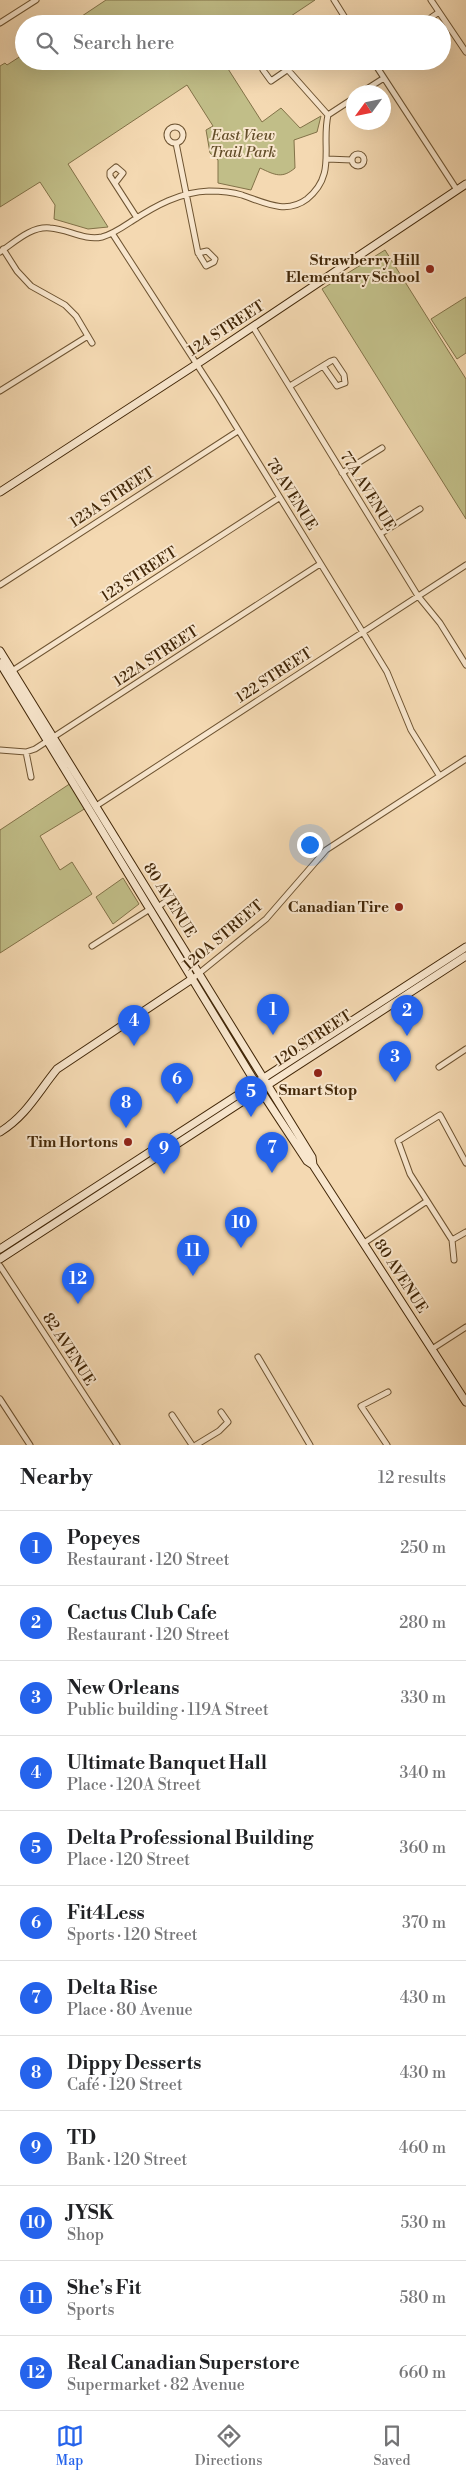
<!DOCTYPE html>
<html lang="en">
<head>
<meta charset="utf-8">
<style>
  body { margin:0; font-family:"Libre Bodoni",serif; background:#f2f2f2; color:#202124 }
  .compass { position:absolute; left:346px; top:85px; width:45px; height:45px; border-radius:50%; background:#fff; box-shadow:0 5px 20px #0002; rotate:237deg }
  .you { position:absolute; left:309px; top:844px; width:18px; height:18px; margin:-12px; border:4px solid #fff; border-radius:50%; background:#1a73e8; box-shadow:0 0 0 8px #1a73e833 }
  .badge { display:grid; place-items:center; width:32px; height:32px; border-radius:50%; background:#2563eb; color:#fff; font-size:16px; font-weight:700 }
  .pin { position:absolute; translate:-50% -41px; filter:drop-shadow(0 1px 2px #0008) }
  .pin::after { content:''; position:absolute; top:26px; width:18px; height:15px; background:inherit; clip-path:polygon(0 0,100% 0,50% 100%) }
  .list { margin:0; padding:0; list-style:none }
  h2 { display:flex; justify-content:space-between; align-items:center; height:65px; margin:0; padding:0 20px; font-size:21px }
  h2 small { font-size:16px; font-weight:400; color:#757577 }
  .list li { display:grid; grid-template-columns:32px 1fr auto; gap:15px; align-items:center; box-sizing:border-box; height:75px; padding:0 20px; border-top:1px solid #e0e0e0 }
  .list b { display:block; font-size:19px; white-space:nowrap }
  .list p { margin:0; font-size:16px; white-space:nowrap; color:#757577 }
  .list em { font-size:16px; font-style:normal; color:#757577 }
  .icon { flex:none; width:28px; height:28px; fill:none; stroke:currentColor; stroke-width:2; stroke-linecap:round; stroke-linejoin:round }
  .map { position:relative; flex:none; width:466px; height:1445px; overflow:hidden }
  .search { position:absolute; background:#fff; box-shadow:0 5px 20px #0002; left:15px; right:15px; top:15px; height:55px; display:flex; align-items:center; gap:12px; box-sizing:border-box; padding:0 18px; border-radius:28px; color:#757577; font-size:19px }
  .sheet { height:965px; background:#fff }
  nav { display:flex; justify-content:space-around; align-items:center; box-sizing:border-box; height:70px; border-top:1px solid #e0e0e0; background:#fff; font-size:14px; color:#757577 }
  nav a { display:grid; justify-items:center; gap:2px }
  nav .on { color:#2563eb }
  .map>svg:first-child { display:block }
</style>
</head>
<body>
<div class="map">
<svg width="466" height="1445" viewBox="0 0 466 1445">
  <rect width="100%" height="100%" fill="#f4d9b2"/>
  <filter id="stains"><feTurbulence type="fractalNoise" baseFrequency=".004" numOctaves="4"/><feColorMatrix values="0 0 0 0 .2 0 0 0 0 .09 0 0 0 0 .02 0 0 0 .5 -.17"/></filter>
  <radialGradient id="worn" r=".72"><stop offset=".6" stop-color="#630" stop-opacity="0"/><stop offset="1" stop-color="#630" stop-opacity=".3"/></radialGradient>
  <path fill="#c1be88" stroke="#827248" d="M 106,0 L 315,0 L 279,24 L 70,24 Z
    M 24,54 L 24,61 L 223,61 L 262,122 L 281,108 L 300,128 L 321,116 L 317,132 L 294,140 L 295,168 C 282,179 275,175 260,168 L 251,190 L 218,183 L 218,160 L 210,153 L 206,130 L 213,126 L 187,85 L 68,164 L 108,227 L 88,229 L 54,219 L 55,205 L 40,182 L 0,207 L 0,66 L 5,63 L 7,65 Z
    M 385,250 L 466,379 L 466,519 L 322,289 Z
    M 466,297 L 466,353 L 457,359 L 431,319 Z
    M 71,783 L 86,808 L 40,836 L 60,870 L 72,862 L 92,894 L 0,953 L 0,830 Z
    M 123,878 L 139,904 L 113,924 L 96,897 Z"/>
  <g fill="none" stroke-linecap="round" stroke-linejoin="round">
    <defs>
      <path id="street" d="M 334,0 L 349,24
        M 431,0 L 466,52
        M 0,23 L 36,0
        M 422,24 L 439,12
        M 273,61 L 263,70 L 271,81 L 300,61
        M 373,61 L 457,190
        M 288,70 L 328,115
        M 362,92 L 384,78
        M167 135a8 8 0 1 1 16 0a8 8 0 1 1-16 0Z
        M 176,143 L 198,253 L 206,266 L 214,262 L 215,259 L 207,251 L 198,253
        M352 160a6 6 0 1 1 12 0a6 6 0 1 1-12 0Z
        M 327,159 L 352,160
        M 116,182 L 123,173 L 116,167 L 110,172 L 110,176 L 137,218
        M 112,233 L 218,397 L 359,626 L 387,672 L 411,730 L 439,775
        M 3,249 L 17,271 L 31,286 L 65,305 L 76,316 L 92,343
        M 0,252 C 15,242 31,226 50,228 C 68,229 84,241 102,237 C 113,234 123,227 132,221 C 155,206 180,192 209,191 C 220,191 232,192 242,195 C 263,202 286,215 307,199 C 337,175 321,146 328,115 L 354,98
        M 253,327 L 418,596 L 440,623 L 466,665
        M 290,386 L 331,361 L 334,360 L 344,375 L 345,383 L 337,386 L 323,366
        M 0,391 L 88,336
        M 342,473 L 382,448
        M 380,534 L 420,509
        M 0,585 L 238,431
        M 12,671 L 279,498
        M 0,750 L 26,752 L 35,749 L 320,564
        M 26,752 L 31,777
        M 96,806 L 466,565
        M 158,907 L 169,899
        M 92,946 L 150,909
        M 192,979 L 266,919 L 326,850 L 466,759
        M 439,1067 L 466,1049
        M 452,1240 L 466,1232
        M 364,1243 L 427,1201
        M 454,1260 L 452,1240 L 410,1174 L 398,1141 L 440,1115 L 466,1163
        M 0,1266 L 117,1445
        M 432,1349 L 466,1327
        M 258,1357 L 310,1445
        M 0,1399 L 30,1445
        M 172,1415 L 192,1445
        M 196,1445 L 219,1431 L 228,1422 L 221,1412
        M 387,1445 L 361,1406 L 388,1392"/>
      <path id="secondary" d="M 0,492 L 203,360 L 466,184
        M 0,651 L 312,1157 L 313,1165 L 466,1402
        M 0,663 L 255,1082 L 307,1161 L 313,1165
        M 0,1132 C 27,1115 38,1092 57,1069 L 192,979
        M 0,1249 L 466,947
        M 0,1259 L 466,956"/>
    </defs>
    <use href="#street" stroke="#6e5432" stroke-width="7"/>
    <use href="#secondary" stroke="#422708" stroke-width="9"/>
    <use href="#street" stroke="#f8e6cd" stroke-width="5"/>
    <use href="#secondary" stroke="#f8e6cd" stroke-width="7"/>
  </g>
  <g fill="#8f2418" stroke="#f8e6cd" stroke-width="2">
    <circle cx="430" cy="269" r="5"/>
    <circle cx="399" cy="907" r="5"/>
    <circle cx="318" cy="1073" r="5"/>
    <circle cx="128" cy="1142" r="5"/>
  </g>
  <g text-anchor="middle" stroke-width="4" stroke-linejoin="round" paint-order="stroke">
    <g font-size="15" font-style="italic" fill="#624d28" stroke="#f8e6cd">
      <text x="243" y="140">East View<tspan x="243" dy="17">Trail Park</tspan></text>
    </g>
    <g font-size="15" font-weight="bold" fill="#422708" stroke="#f8e6cd" text-anchor="end">
      <text x="420" y="265">Strawberry Hill<tspan x="420" dy="17">Elementary School</tspan></text>
      <text x="389" y="912">Canadian Tire</text>
      <text x="318" y="1095" text-anchor="middle">Smart Stop</text>
      <text x="118" y="1147">Tim Hortons</text>
    </g>
    <g font-size="15" fill="#422708" stroke="#f8e6cd">
      <text transform="translate(226 328) rotate(-33)" y="5">124 STREET</text>
      <text transform="translate(368 491) rotate(58)" y="5">77A AVENUE</text>
      <text transform="translate(292 494) rotate(58)" y="5">78 AVENUE</text>
      <text transform="translate(112 497) rotate(-33)" y="5">123A STREET</text>
      <text transform="translate(139 574) rotate(-33)" y="5">123 STREET</text>
      <text transform="translate(156 656) rotate(-33)" y="5">122A STREET</text>
      <text transform="translate(274 675) rotate(-33)" y="5">122 STREET</text>
      <text transform="translate(170 900) rotate(58)" y="5">80 AVENUE</text>
      <text transform="translate(223 935) rotate(-40)" y="5">120A STREET</text>
      <text transform="translate(313 1038) rotate(-33)" y="5">120 STREET</text>
      <text transform="translate(401 1276) rotate(57)" y="5">80 AVENUE</text>
      <text transform="translate(69 1349) rotate(57)" y="5">82 AVENUE</text>
    </g>
  </g>
  <rect width="100%" height="100%" filter="url(#stains)"/>
  <rect width="100%" height="100%" fill="url(#worn)"/>
</svg>
<svg class="compass" viewBox="-18 -18 36 36"><path d="M0-13l5 13h-10z" fill="#e53935"/><path d="M0 13l5-13h-10z" fill="#757577"/></svg>
<div class="you"></div>
<div class="pin badge" style="left:273px;top:1035px">1</div>
<div class="pin badge" style="left:407px;top:1036px">2</div>
<div class="pin badge" style="left:395px;top:1082px">3</div>
<div class="pin badge" style="left:134px;top:1046px">4</div>
<div class="pin badge" style="left:251px;top:1117px">5</div>
<div class="pin badge" style="left:177px;top:1104px">6</div>
<div class="pin badge" style="left:272px;top:1173px">7</div>
<div class="pin badge" style="left:126px;top:1128px">8</div>
<div class="pin badge" style="left:164px;top:1174px">9</div>
<div class="pin badge" style="left:241px;top:1248px">10</div>
<div class="pin badge" style="left:193px;top:1276px">11</div>
<div class="pin badge" style="left:78px;top:1304px">12</div>
<div class="search"><svg class="icon" aria-label="search" viewBox="0 0 24 24"><circle cx="10" cy="10" r="6"/><path d="M15 15l6 6"/></svg>Search here</div>
</div>
<section class="sheet">
<h2>Nearby<small>12 results</small></h2>
<ul class="list">
<li><span class="badge">1</span><div><b>Popeyes</b><p>Restaurant · 120 Street</p></div><em>250 m</em></li>
<li><span class="badge">2</span><div><b>Cactus Club Cafe</b><p>Restaurant · 120 Street</p></div><em>280 m</em></li>
<li><span class="badge">3</span><div><b>New Orleans</b><p>Public building · 119A Street</p></div><em>330 m</em></li>
<li><span class="badge">4</span><div><b>Ultimate Banquet Hall</b><p>Place · 120A Street</p></div><em>340 m</em></li>
<li><span class="badge">5</span><div><b>Delta Professional Building</b><p>Place · 120 Street</p></div><em>360 m</em></li>
<li><span class="badge">6</span><div><b>Fit4Less</b><p>Sports · 120 Street</p></div><em>370 m</em></li>
<li><span class="badge">7</span><div><b>Delta Rise</b><p>Place · 80 Avenue</p></div><em>430 m</em></li>
<li><span class="badge">8</span><div><b>Dippy Desserts</b><p>Café · 120 Street</p></div><em>430 m</em></li>
<li><span class="badge">9</span><div><b>TD</b><p>Bank · 120 Street</p></div><em>460 m</em></li>
<li><span class="badge">10</span><div><b>JYSK</b><p>Shop</p></div><em>530 m</em></li>
<li><span class="badge">11</span><div><b>She's Fit</b><p>Sports</p></div><em>580 m</em></li>
<li><span class="badge">12</span><div><b>Real Canadian Superstore</b><p>Supermarket · 82 Avenue</p></div><em>660 m</em></li>
</ul>
</section>
<nav>
<a class="on"><svg class="icon" aria-label="map" viewBox="0 0 24 24"><path d="M3 6l6-2 6 2 6-2v14l-6 2-6-2-6 2zM9 4v14M15 6v14"/></svg>Map</a>
<a><svg class="icon" aria-label="directions" viewBox="0 0 24 24"><path d="M12 3l9 9-9 9-9-9zM9 14v-3h6M13 9l2 2-2 2"/></svg>Directions</a>
<a><svg class="icon" aria-label="saved" viewBox="0 0 24 24"><path d="M7 4h10v16l-5-4-5 4z"/></svg>Saved</a>
</nav>
</body>
</html>
